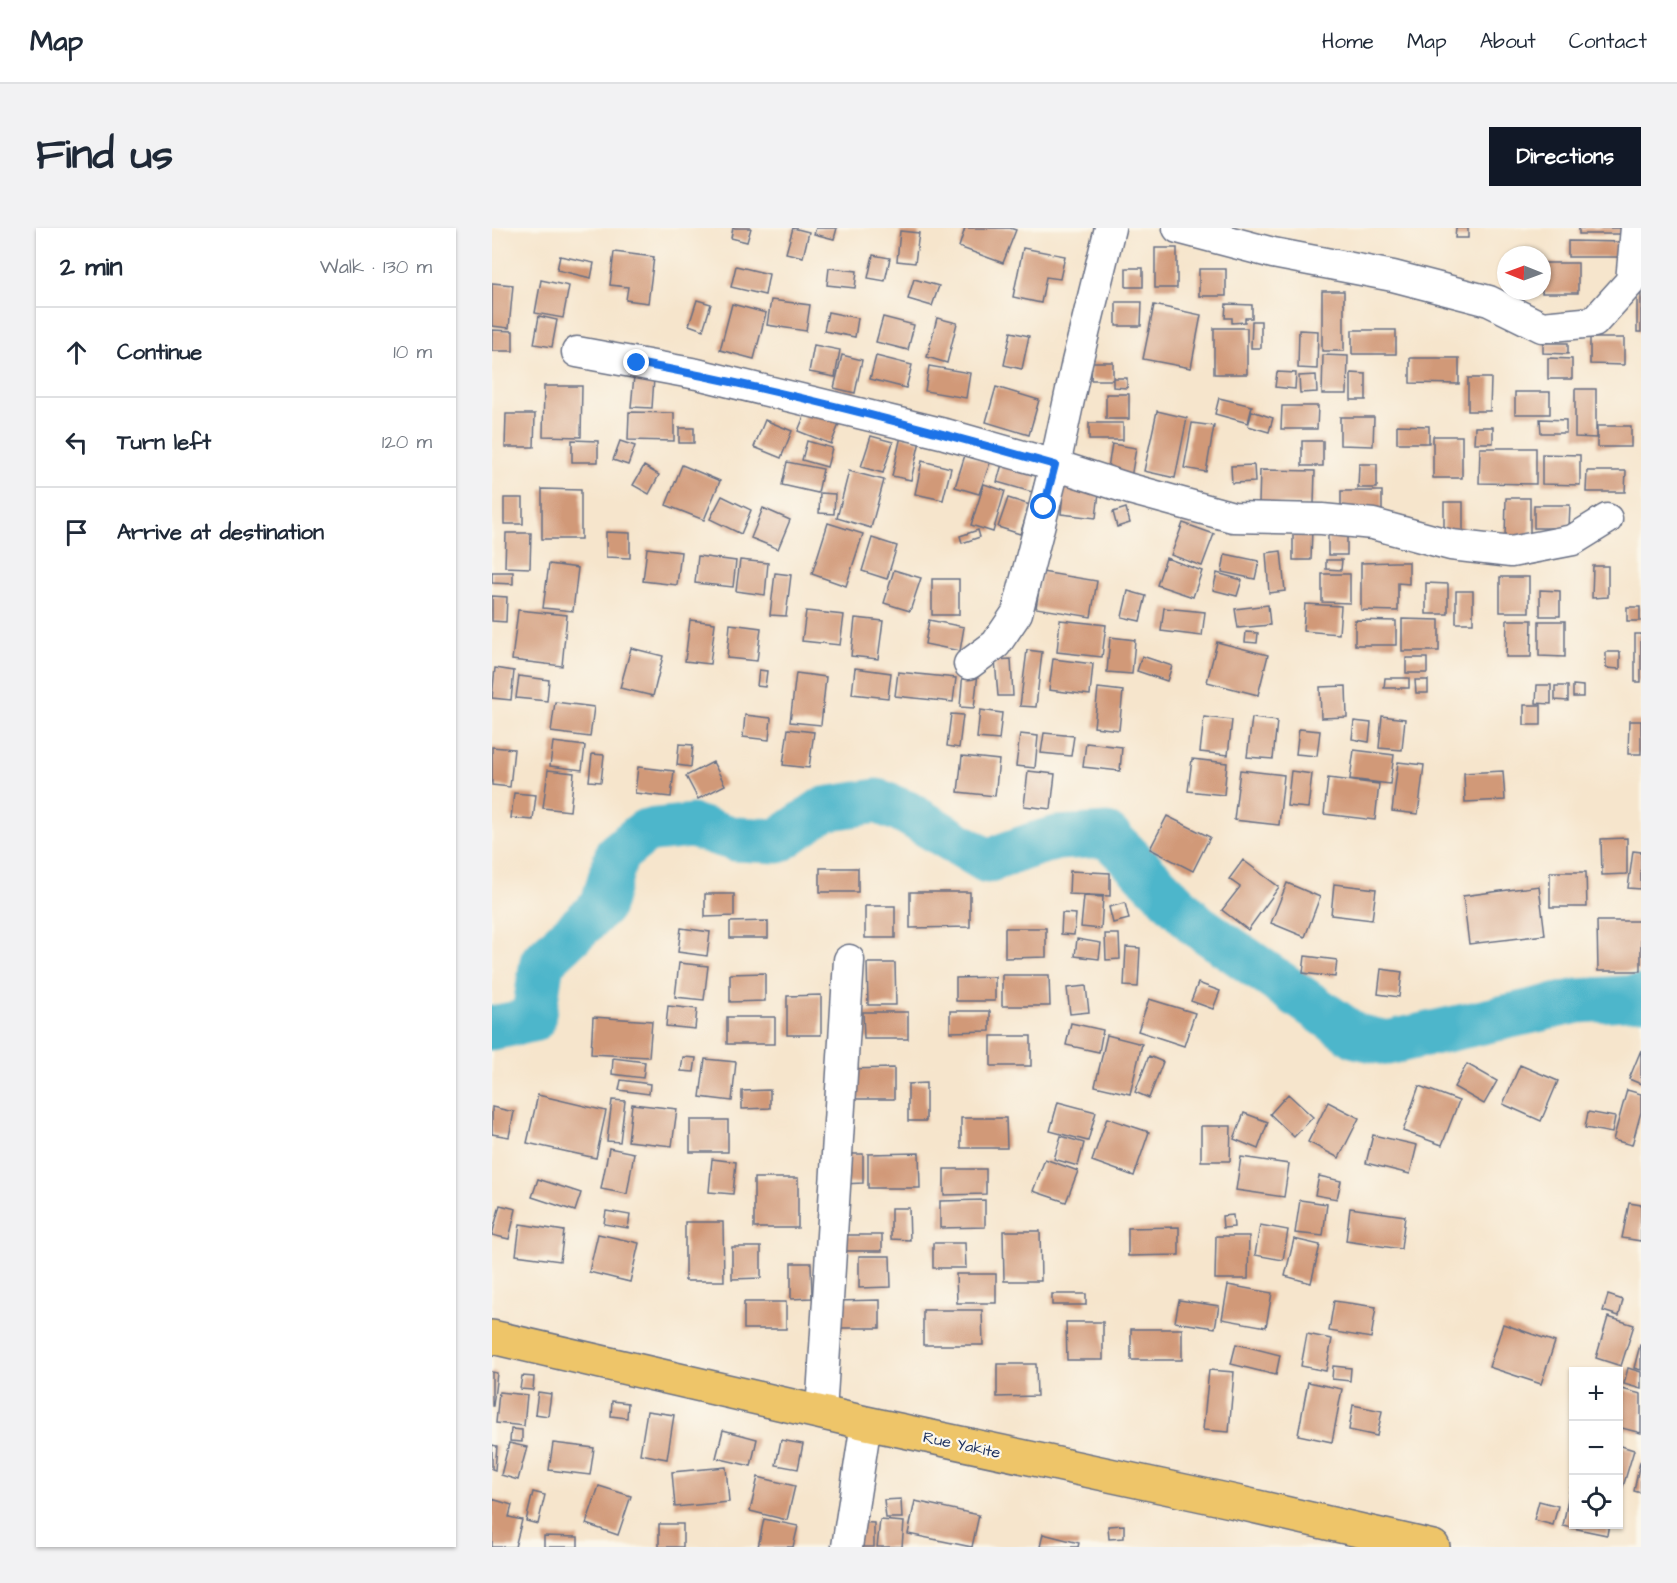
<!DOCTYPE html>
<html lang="en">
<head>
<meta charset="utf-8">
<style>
  body { margin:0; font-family:"Architects Daughter",sans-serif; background:#f2f2f3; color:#1f2937 }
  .controls { position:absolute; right:18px; bottom:18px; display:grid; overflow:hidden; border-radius:0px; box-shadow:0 2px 4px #0004 }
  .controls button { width:54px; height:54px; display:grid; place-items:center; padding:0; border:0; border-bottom:2px solid #e0e1e3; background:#fff; color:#1f2937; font:30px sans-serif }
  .compass { position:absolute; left:1005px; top:18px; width:54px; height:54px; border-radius:50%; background:#fff; box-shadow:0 2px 4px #0004; rotate:271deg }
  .stop { position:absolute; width:18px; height:18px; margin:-14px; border:4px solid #1a73e8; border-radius:50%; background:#fff }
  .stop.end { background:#1a73e8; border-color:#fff; box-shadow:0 2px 6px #0008 }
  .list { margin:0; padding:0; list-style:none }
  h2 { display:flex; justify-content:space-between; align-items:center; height:78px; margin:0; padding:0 24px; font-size:26px }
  h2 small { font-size:20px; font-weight:400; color:#747a83 }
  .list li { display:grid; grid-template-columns:39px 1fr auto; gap:18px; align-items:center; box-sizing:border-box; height:90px; padding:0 24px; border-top:2px solid #e0e1e3 }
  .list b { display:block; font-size:22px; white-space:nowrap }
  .list em { font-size:20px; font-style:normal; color:#747a83 }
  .icon { flex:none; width:33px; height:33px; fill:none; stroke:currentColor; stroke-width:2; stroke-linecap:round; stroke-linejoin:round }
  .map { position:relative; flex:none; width:1149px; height:1319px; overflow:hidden; border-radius:0px }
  header { display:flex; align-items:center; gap:36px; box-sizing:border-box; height:84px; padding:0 30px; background:#fff; border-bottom:2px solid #e0e1e3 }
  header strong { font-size:28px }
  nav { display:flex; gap:33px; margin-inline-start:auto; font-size:21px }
  .intro { display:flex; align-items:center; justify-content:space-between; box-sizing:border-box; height:144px; padding:0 36px }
  h1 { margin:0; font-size:42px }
  .button { padding:15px 27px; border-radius:0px; background:#111827; color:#fff; font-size:21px; font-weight:700 }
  main { display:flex; gap:36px; padding:0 36px }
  aside { flex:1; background:#fff; border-radius:0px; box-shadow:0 2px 4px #0004 }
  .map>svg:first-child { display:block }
</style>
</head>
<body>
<header>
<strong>Map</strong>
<nav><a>Home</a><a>Map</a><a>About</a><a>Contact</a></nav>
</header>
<div class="intro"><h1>Find us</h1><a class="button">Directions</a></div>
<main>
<aside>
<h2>2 min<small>Walk · 130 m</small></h2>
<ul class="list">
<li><svg class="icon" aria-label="ahead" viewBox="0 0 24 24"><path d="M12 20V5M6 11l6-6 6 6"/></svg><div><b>Continue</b></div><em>10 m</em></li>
<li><svg class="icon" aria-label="left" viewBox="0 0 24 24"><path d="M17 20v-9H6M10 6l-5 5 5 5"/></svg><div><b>Turn left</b></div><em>120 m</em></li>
<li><svg class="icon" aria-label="arrive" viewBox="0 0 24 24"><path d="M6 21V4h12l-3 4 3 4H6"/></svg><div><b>Arrive at destination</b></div></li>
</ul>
</aside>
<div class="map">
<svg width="1149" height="1319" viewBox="0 0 1149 1319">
  <rect width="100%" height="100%" fill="#fbf7ec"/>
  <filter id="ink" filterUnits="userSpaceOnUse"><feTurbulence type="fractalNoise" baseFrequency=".0167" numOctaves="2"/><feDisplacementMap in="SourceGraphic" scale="12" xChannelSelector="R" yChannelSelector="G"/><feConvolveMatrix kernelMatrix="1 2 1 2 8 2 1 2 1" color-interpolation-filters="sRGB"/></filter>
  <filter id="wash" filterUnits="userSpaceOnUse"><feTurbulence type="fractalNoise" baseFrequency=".008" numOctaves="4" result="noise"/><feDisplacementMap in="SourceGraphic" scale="24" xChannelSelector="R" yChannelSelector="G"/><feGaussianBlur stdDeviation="1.35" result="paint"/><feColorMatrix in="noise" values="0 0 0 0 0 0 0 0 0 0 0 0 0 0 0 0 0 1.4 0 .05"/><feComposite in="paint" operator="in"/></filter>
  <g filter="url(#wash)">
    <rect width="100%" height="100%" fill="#f6e5cc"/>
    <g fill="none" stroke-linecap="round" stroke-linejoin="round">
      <path stroke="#4db6cb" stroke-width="45" d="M 0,800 L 41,792 L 50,734 L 110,678 L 125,626 L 154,603 L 200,598 L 243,611 L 286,613 L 332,581 L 385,573 L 415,585 L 495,633 L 543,616 L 565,610 L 615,607 L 705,697 L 864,808 L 895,815 L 1086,773 L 1149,769"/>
    </g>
    <g id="blocks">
      <path fill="#d19978" d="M 241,0 L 259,0 L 255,14 L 239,10 Z
        M 301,0 L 317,4 L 311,29 L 294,25 Z
        M 324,0 L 345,0 L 342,11 L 322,6 Z
        M 473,0 L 518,0 L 524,2 L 511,35 L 467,19 Z
        M 964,0 L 976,0 L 976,10 L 963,10 Z
        M 1087,0 L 1129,0 L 1129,6 L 1087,6 Z
        M 408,3 L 427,5 L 423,35 L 405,33 Z
        M 1076,13 L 1134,14 L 1134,29 L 1076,29 Z
        M 531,20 L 573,28 L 568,51 L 554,49 L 549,75 L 521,69 Z
        M 663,20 L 685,20 L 685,60 L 663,60 Z
        M 122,24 L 162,29 L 156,75 L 134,72 L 136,59 L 118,57 Z
        M 381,27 L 398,30 L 393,53 L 376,50 Z
        M 68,28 L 102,35 L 99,50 L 65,42 Z
        M 1050,35 L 1086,35 L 1086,65 L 1050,65 Z
        M 244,38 L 277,46 L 273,67 L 239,59 Z
        M 337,40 L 365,43 L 363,60 L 335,57 Z
        M 634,40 L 651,40 L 651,59 L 634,59 Z
        M 707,41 L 734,41 L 734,68 L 707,68 Z
        M 422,51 L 447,58 L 440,78 L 416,71 Z
        M 49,52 L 77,58 L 71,90 L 43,85 Z
        M 0,55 L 21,57 L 17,100 L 0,98 Z
        M 1145,62 L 1149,62 L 1149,104 L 1145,104 Z
        M 830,63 L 852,63 L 852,123 L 830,123 Z
        M 205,72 L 219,76 L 211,102 L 197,97 Z
        M 279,72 L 318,77 L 314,103 L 275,97 Z
        M 624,74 L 650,74 L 649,98 L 624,98 Z
        M 240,76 L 274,85 L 262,131 L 228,122 Z
        M 734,76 L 760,77 L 760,90 L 753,90 L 753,94 L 740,95 L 740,90 L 733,90 Z
        M 662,77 L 709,87 L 699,140 L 651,131 Z
        M 336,84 L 366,90 L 363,109 L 332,103 Z
        M 47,88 L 65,92 L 60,119 L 42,116 Z
        M 391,89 L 422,97 L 416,122 L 384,114 Z
        M 445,90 L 465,95 L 455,135 L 435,129 Z
        M 760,93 L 769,93 L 769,120 L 759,120 Z
        M 722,100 L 755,100 L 755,146 L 722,146 Z
        M 0,102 L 21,103 L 21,123 L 0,123 Z
        M 807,102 L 826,103 L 825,141 L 806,140 Z
        M 860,102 L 904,102 L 904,126 L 860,126 Z
        M 519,104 L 537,108 L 530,141 L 512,137 Z
        M 1098,110 L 1132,110 L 1132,137 L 1098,136 Z
        M 1051,115 L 1076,115 L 1076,126 L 1051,125 Z
        M 322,117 L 348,122 L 343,149 L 317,144 Z
        M 350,127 L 370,132 L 363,165 L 342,160 Z
        M 831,127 L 856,128 L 855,166 L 830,166 Z
        M 384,128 L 420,137 L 414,160 L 378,151 Z
        M 918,130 L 967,130 L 967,156 L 918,155 Z
        M 1056,130 L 1080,131 L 1080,151 L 1056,151 Z
        M 600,134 L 621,134 L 621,152 L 621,150 L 635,150 L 635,160 L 621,159 L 621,152 L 599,152 Z
        M 437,138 L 478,145 L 474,170 L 433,163 Z
        M 785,144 L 804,145 L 803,161 L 783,159 Z
        M 859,145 L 874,146 L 874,172 L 859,172 Z
        M 824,147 L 825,164 L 808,165 L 807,148 Z
        M 142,148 L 162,150 L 160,180 L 139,179 Z
        M 976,150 L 999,150 L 998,183 L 976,183 Z
        M 52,158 L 90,158 L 89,209 L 51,208 Z
        M 504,159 L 547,172 L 537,207 L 494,194 Z
        M 1083,161 L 1104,161 L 1104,210 L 1083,209 Z
        M 1023,164 L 1058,164 L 1058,186 L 1023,186 Z
        M 614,166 L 637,166 L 637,191 L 614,191 Z
        M 727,170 L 760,178 L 756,195 L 723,186 Z
        M 790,178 L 826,178 L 825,201 L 789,201 Z
        M 315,181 L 348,194 L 339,216 L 306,203 Z
        M 665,183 L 695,190 L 683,250 L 652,243 Z
        M 760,183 L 781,190 L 777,204 L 756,198 Z
        M 137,184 L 182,185 L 182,213 L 136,212 Z
        M 14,186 L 43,186 L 42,219 L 13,219 Z
        M 848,189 L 882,189 L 881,218 L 848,217 Z
        M 1048,191 L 1074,192 L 1074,205 L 1049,205 Z
        M 273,192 L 300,203 L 289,230 L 262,219 Z
        M 597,195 L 631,195 L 631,212 L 597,212 Z
        M 700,195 L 722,198 L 714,244 L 692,240 Z
        M 905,197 L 937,198 L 937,215 L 905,215 Z
        M 1105,198 L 1139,198 L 1139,219 L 1105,219 Z
        M 983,199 L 1001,199 L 1001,215 L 982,215 Z
        M 187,200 L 202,200 L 202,215 L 187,215 Z
        M 379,208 L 401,214 L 391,245 L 369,239 Z
        M 409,208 L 428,213 L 419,252 L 400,248 Z
        M 941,208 L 970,208 L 970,250 L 941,250 Z
        M 80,212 L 106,213 L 106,234 L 80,234 Z
        M 128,213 L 143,218 L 136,237 L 121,232 Z
        M 315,213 L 340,220 L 335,239 L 310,232 Z
        M 810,213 L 831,213 L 831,238 L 810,238 Z
        M 620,216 L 644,220 L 639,250 L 615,246 Z
        M 988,220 L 1044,220 L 1044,256 L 987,255 Z
        M 1050,226 L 1088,227 L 1088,257 L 1050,256 Z
        M 473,227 L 498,235 L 487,266 L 463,259 Z
        M 430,233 L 459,240 L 451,272 L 423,266 Z
        M 295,234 L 331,241 L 326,265 L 290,257 Z
        M 510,236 L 545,246 L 540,264 L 505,254 Z
        M 867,236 L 885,236 L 885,260 L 866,260 Z
        M 190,237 L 228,253 L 212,292 L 174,277 Z
        M 762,237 L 763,254 L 740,255 L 739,238 Z
        M 152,238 L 167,247 L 157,266 L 141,257 Z
        M 768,242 L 823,243 L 822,276 L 767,275 Z
        M 357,243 L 392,252 L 379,300 L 345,290 Z
        M 1095,243 L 1134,243 L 1133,264 L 1094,264 Z
        M 572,252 L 608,256 L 604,290 L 569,286 Z
        M 492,256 L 513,263 L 501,304 L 479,297 Z
        M 50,261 L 89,262 L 89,311 L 50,311 Z
        M 849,263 L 890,263 L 890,284 L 849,283 Z
        M 328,265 L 343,266 L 342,286 L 327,285 Z
        M 230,268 L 259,282 L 249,306 L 218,291 Z
        M 12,270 L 31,270 L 31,296 L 12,296 Z
        M 516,270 L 538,277 L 528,306 L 506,299 Z
        M 1014,270 L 1038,270 L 1038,312 L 1013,311 Z
        M 952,274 L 971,274 L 971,304 L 952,304 Z
        M 1042,277 L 1078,277 L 1077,300 L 1042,300 Z
        M 271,280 L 298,292 L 286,321 L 259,310 Z
        M 634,280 L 638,295 L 625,299 L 621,284 Z
        M 336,295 L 371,306 L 354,358 L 320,346 Z
        M 691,295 L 722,306 L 710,338 L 679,327 Z
        M 801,298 L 820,299 L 819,332 L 801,332 Z
        M 486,302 L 488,309 L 470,315 L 468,308 Z
        M 114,304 L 138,305 L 138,330 L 114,329 Z
        M 836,304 L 855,304 L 855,327 L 836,327 Z
        M 14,305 L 39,305 L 38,340 L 13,339 Z
        M 380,310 L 405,318 L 395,351 L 370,343 Z
        M 155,320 L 189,324 L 185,357 L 151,353 Z
        M 789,323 L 793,363 L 777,365 L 774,325 Z
        M 733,326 L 767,333 L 763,351 L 730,344 Z
        M 206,328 L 244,333 L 241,359 L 203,355 Z
        M 674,330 L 710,343 L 701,369 L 665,357 Z
        M 248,332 L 276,335 L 273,367 L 244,363 Z
        M 834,332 L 850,332 L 849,342 L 834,341 Z
        M 902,334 L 917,334 L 917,356 L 906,355 L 906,383 L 869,382 L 869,335 Z
        M 57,336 L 86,340 L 81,383 L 51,380 Z
        M 1101,338 L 1116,338 L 1116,369 L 1100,370 Z
        M 402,342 L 429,350 L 418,383 L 392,375 Z
        M 0,344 L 21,344 L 21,356 L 0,355 Z
        M 550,344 L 605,353 L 599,389 L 544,380 Z
        M 283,345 L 299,347 L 294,388 L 278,387 Z
        M 725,345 L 750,352 L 745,368 L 721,362 Z
        M 830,346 L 858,346 L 858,375 L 830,374 Z
        M 1008,349 L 1037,349 L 1037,384 L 1008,384 Z
        M 440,351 L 467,351 L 467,387 L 440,387 Z
        M 934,355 L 956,356 L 956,386 L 934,386 Z
        M 1048,362 L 1068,363 L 1068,388 L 1048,388 Z
        M 636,363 L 654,368 L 648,393 L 630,389 Z
        M 964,363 L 981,363 L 981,395 L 964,395 Z
        M 0,368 L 15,369 L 14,394 L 0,393 Z
        M 813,376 L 849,378 L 847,406 L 811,403 Z
        M 776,377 L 778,397 L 746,400 L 743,381 Z
        M 1135,379 L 1148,379 L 1148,393 L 1135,393 Z
        M 672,380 L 713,384 L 710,408 L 669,403 Z
        M 26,382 L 75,387 L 70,438 L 20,432 Z
        M 314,383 L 352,387 L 348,417 L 310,413 Z
        M 363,390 L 391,393 L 386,431 L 359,428 Z
        M 910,391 L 947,392 L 947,423 L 910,423 Z
        M 198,392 L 223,395 L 218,436 L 193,433 Z
        M 437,392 L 472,399 L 468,423 L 433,416 Z
        M 568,392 L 614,397 L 610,429 L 565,424 Z
        M 863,392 L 904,393 L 904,417 L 863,417 Z
        M 1015,392 L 1040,392 L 1039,429 L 1014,429 Z
        M 1047,393 L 1073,393 L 1073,429 L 1047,428 Z
        M 238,396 L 269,400 L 265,433 L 235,430 Z
        M 754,404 L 766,405 L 765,415 L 753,414 Z
        M 1143,406 L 1149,406 L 1149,454 L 1143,454 Z
        M 618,409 L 643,412 L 640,446 L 615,444 Z
        M 725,414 L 776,427 L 766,467 L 715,454 Z
        M 139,420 L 171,428 L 161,468 L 128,460 Z
        M 535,422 L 550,424 L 544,479 L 528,478 Z
        M 1114,424 L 1128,424 L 1128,441 L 1114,440 Z
        M 650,428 L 680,438 L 675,453 L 645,443 Z
        M 914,430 L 935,430 L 935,445 L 914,445 Z
        M 519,431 L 521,468 L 506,468 L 503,432 Z
        M 561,431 L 601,436 L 598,467 L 557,462 Z
        M 3,440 L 22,443 L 19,472 L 0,470 Z
        M 363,440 L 399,445 L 396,470 L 360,466 Z
        M 267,442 L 275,443 L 273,459 L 265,458 Z
        M 471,443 L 486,445 L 482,480 L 468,479 Z
        M 406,444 L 464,450 L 461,474 L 403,468 Z
        M 304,445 L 334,449 L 329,497 L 298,494 Z
        M 27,448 L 57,452 L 55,473 L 24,470 Z
        M 893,450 L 917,450 L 917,460 L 892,460 Z
        M 923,452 L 936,452 L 936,465 L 924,465 Z
        M 1045,457 L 1059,457 L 1059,476 L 1044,475 Z
        M 1081,457 L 1091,458 L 1091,469 L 1081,469 Z
        M 854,458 L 855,489 L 829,490 L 828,459 Z
        M 1063,458 L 1076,458 L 1076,473 L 1063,472 Z
        M 606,460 L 631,463 L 627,502 L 602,499 Z
        M 63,474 L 102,479 L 98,509 L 59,504 Z
        M 1032,477 L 1049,477 L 1049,497 L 1032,497 Z
        M 488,482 L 510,485 L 507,512 L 485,510 Z
        M 459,486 L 471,487 L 467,520 L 455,518 Z
        M 253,487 L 279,490 L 277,512 L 251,509 Z
        M 890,488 L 913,491 L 910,522 L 887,520 Z
        M 712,489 L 740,492 L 736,527 L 708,524 Z
        M 760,490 L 785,493 L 781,531 L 755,529 Z
        M 862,493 L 879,495 L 877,514 L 860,511 Z
        M 1137,493 L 1149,493 L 1149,526 L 1136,526 Z
        M 296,501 L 322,504 L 317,540 L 291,537 Z
        M 807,501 L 828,503 L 825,528 L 804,526 Z
        M 552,505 L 582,508 L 579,528 L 549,525 Z
        M 528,506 L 546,508 L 543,540 L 524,538 Z
        M 61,514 L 93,518 L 90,542 L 58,538 Z
        M 594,515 L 630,519 L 628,543 L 591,539 Z
        M 187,516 L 201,517 L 199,539 L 185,537 Z
        M 0,519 L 22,521 L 18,559 L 0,557 Z
        M 862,522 L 902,527 L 898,556 L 858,551 Z
        M 100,526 L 112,527 L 109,554 L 97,553 Z
        M 470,528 L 507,532 L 503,568 L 466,564 Z
        M 700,531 L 735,535 L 732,567 L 696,563 Z
        M 221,534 L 233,557 L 206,571 L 194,548 Z
        M 906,534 L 932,537 L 926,586 L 900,583 Z
        M 146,539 L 182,543 L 179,569 L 143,565 Z
        M 56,542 L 82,545 L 78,583 L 51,580 Z
        M 748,542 L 792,547 L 787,597 L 742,592 Z
        M 536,543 L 563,546 L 559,581 L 532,578 Z
        M 799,543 L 820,546 L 816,580 L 795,578 Z
        M 1011,543 L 1013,572 L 973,574 L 972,545 Z
        M 836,550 L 887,556 L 883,592 L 832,586 Z
        M 22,565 L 44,567 L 41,592 L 19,590 Z
        M 675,588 L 718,609 L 701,643 L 658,621 Z
        M 1135,610 L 1135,646 L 1110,647 L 1109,611 Z
        M 1141,623 L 1149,624 L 1149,661 L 1136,660 Z
        M 751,632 L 787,659 L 756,702 L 730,682 L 748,659 L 737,651 Z
        M 328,640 L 366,640 L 366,664 L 328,664 Z
        M 578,643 L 618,645 L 618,668 L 577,666 Z
        M 1058,644 L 1094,644 L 1095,679 L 1058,679 Z
        M 795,655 L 828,669 L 813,709 L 779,695 Z
        M 842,656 L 884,661 L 880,692 L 839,687 Z
        M 1047,658 L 1053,707 L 977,716 L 971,668 Z
        M 418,664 L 478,664 L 478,699 L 418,700 Z
        M 213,666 L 242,666 L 242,688 L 213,689 Z
        M 592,668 L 611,669 L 609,701 L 589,699 Z
        M 633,675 L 637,691 L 621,695 L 617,679 Z
        M 373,678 L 403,678 L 403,710 L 373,710 Z
        M 570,685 L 584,686 L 582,707 L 569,706 Z
        M 276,693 L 276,710 L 238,710 L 238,694 Z
        M 1105,693 L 1149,693 L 1149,743 L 1106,743 Z
        M 189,700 L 218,704 L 215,728 L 186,724 Z
        M 513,700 L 554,700 L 554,729 L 513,730 Z
        M 613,706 L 627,706 L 628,731 L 614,732 Z
        M 585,711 L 609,715 L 607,731 L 583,728 Z
        M 634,719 L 648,720 L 646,759 L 632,758 Z
        M 813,728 L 845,732 L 843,749 L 811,745 Z
        M 187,735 L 216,738 L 212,772 L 183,769 Z
        M 375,735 L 403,735 L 404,777 L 376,777 Z
        M 889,741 L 910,744 L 907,769 L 886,766 Z
        M 273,745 L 273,773 L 238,774 L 238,746 Z
        M 510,747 L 557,747 L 558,778 L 510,778 Z
        M 503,749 L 503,773 L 464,773 L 464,750 Z
        M 706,755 L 728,763 L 721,781 L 699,773 Z
        M 594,758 L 597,784 L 578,786 L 575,760 Z
        M 329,767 L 329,807 L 295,807 L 295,768 Z
        M 657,771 L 703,785 L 692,818 L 646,803 Z
        M 176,778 L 205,781 L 203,801 L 174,798 Z
        M 458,783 L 498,783 L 498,803 L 458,804 Z
        M 371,784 L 416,784 L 416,811 L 372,811 Z
        M 101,789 L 160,793 L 157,829 L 99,826 Z
        M 235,789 L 283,789 L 283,816 L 235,816 Z
        M 579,795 L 611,802 L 607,824 L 574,817 Z
        M 615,807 L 650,816 L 638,866 L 603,858 Z
        M 499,808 L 539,808 L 539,838 L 499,838 Z
        M 1149,822 L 1149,856 L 1137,851 Z
        M 657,828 L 671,834 L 657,870 L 643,864 Z
        M 191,829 L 204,830 L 202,844 L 189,843 Z
        M 121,830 L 153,834 L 151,850 L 120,846 Z
        M 213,831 L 244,834 L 240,873 L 208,869 Z
        M 975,836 L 1005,853 L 992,876 L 962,859 Z
        M 1028,837 L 1066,853 L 1049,893 L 1011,876 Z
        M 402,840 L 402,871 L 353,871 L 353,841 Z
        M 129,852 L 158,856 L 157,866 L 127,862 Z
        M 434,855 L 434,893 L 416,893 L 416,856 Z
        M 927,858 L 967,873 L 950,917 L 911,903 Z
        M 278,862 L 278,880 L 250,881 L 250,863 Z
        M 1135,862 L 1149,866 L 1149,884 L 1140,917 L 1121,912 Z
        M 796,866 L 821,889 L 802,909 L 778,886 Z
        M 46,867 L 114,883 L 104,930 L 35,915 Z
        M 120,872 L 133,873 L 128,914 L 115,913 Z
        M 566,874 L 604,884 L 596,913 L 558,903 Z
        M 836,874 L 867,890 L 847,930 L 816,914 Z
        M 140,876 L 185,881 L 180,918 L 136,913 Z
        M 0,879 L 22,884 L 17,909 L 0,906 Z
        M 1096,884 L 1123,889 L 1120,905 L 1093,900 Z
        M 752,885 L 776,894 L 766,921 L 742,911 Z
        M 469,890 L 514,890 L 515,920 L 469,920 Z
        M 615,890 L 657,904 L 642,948 L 600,933 Z
        M 198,892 L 236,892 L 236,924 L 198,924 Z
        M 709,898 L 739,898 L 738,933 L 709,933 Z
        M 881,907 L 925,917 L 918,946 L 874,935 Z
        M 569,908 L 592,915 L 586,938 L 562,931 Z
        M 117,920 L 142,925 L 135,966 L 109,961 Z
        M 427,925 L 428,960 L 376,960 L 376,926 Z
        M 350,926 L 371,926 L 371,955 L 350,956 Z
        M 749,929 L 797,936 L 792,969 L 744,962 Z
        M 220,931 L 244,934 L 241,966 L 217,964 Z
        M 553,931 L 586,943 L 574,974 L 541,963 Z
        M 452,941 L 494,941 L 494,966 L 452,967 Z
        M 827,948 L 849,953 L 845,971 L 823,967 Z
        M 262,950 L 306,950 L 306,1000 L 262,1000 Z
        M 46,951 L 89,965 L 83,983 L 40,969 Z
        M 493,972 L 493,999 L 448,1000 L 448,973 Z
        M 808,972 L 835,976 L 831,1008 L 803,1005 Z
        M 1137,975 L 1149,977 L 1149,1013 L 1130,1010 Z
        M 8,977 L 24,981 L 17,1011 L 0,1007 Z
        M 399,980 L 417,980 L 418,1012 L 399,1011 Z
        M 858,980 L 913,988 L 909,1021 L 854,1013 Z
        M 114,983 L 138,987 L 136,1000 L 112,996 Z
        M 741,987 L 742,999 L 731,1000 L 730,988 Z
        M 193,994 L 231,994 L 232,1053 L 193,1053 Z
        M 28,996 L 72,1003 L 68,1033 L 24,1027 Z
        M 768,997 L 796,1002 L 791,1032 L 763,1027 Z
        M 687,999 L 687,1027 L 636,1028 L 636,1000 Z
        M 511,1003 L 548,1003 L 549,1053 L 512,1053 Z
        M 106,1006 L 147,1015 L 138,1054 L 97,1044 Z
        M 346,1007 L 390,1007 L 390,1023 L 346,1023 Z
        M 724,1008 L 757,1008 L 756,1051 L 723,1051 Z
        M 802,1011 L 828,1017 L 819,1055 L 793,1048 Z
        M 441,1015 L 473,1015 L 474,1040 L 441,1040 Z
        M 240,1019 L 269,1019 L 269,1050 L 240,1051 Z
        M 367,1028 L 398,1028 L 399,1059 L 367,1060 Z
        M 299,1035 L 319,1035 L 320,1070 L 299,1071 Z
        M 464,1046 L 504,1046 L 504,1075 L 465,1075 Z
        M 736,1057 L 780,1065 L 774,1099 L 730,1091 Z
        M 560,1066 L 594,1066 L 594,1077 L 560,1077 Z
        M 1116,1067 L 1131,1072 L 1127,1088 L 1111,1083 Z
        M 388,1072 L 388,1100 L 344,1100 L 344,1073 Z
        M 687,1072 L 727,1078 L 723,1100 L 683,1094 Z
        M 842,1073 L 884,1079 L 879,1110 L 837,1103 Z
        M 252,1074 L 294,1074 L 294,1101 L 252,1101 Z
        M 431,1082 L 490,1082 L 491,1117 L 431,1117 Z
        M 1116,1089 L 1142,1097 L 1129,1138 L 1104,1130 Z
        M 574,1094 L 611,1094 L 611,1132 L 575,1132 Z
        M 1011,1096 L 1063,1114 L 1049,1156 L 997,1139 Z
        M 639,1101 L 690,1101 L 690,1132 L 639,1132 Z
        M 815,1106 L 840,1111 L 834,1143 L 809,1138 Z
        M 744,1116 L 788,1127 L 784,1147 L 739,1136 Z
        M 1148,1117 L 1149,1117 L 1149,1142 L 1142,1140 Z
        M 505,1136 L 544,1136 L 545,1168 L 505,1169 Z
        M 841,1138 L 859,1140 L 858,1153 L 840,1151 Z
        M 1136,1140 L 1149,1144 L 1149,1161 L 1132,1156 Z
        M 717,1142 L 742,1144 L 737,1204 L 711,1202 Z
        M 0,1144 L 5,1145 L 1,1178 L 0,1178 Z
        M 30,1148 L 42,1149 L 41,1162 L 28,1161 Z
        M 816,1154 L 850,1161 L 840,1214 L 806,1207 Z
        M 1126,1160 L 1149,1166 L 1149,1205 L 1126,1199 Z
        M 7,1164 L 35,1167 L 32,1198 L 4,1195 Z
        M 46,1164 L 59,1166 L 56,1188 L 43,1186 Z
        M 120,1173 L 136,1175 L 135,1190 L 119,1188 Z
        M 861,1177 L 890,1183 L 885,1208 L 857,1202 Z
        M 155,1183 L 182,1187 L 175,1231 L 148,1226 Z
        M 19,1201 L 30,1202 L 30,1214 L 18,1213 Z
        M 231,1202 L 265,1211 L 259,1238 L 224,1230 Z
        M 289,1212 L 311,1216 L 306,1241 L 284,1237 Z
        M 17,1215 L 35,1219 L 26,1252 L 9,1247 Z
        M 61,1215 L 102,1220 L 98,1247 L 57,1242 Z
        M 0,1217 L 5,1218 L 3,1242 L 0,1241 Z
        M 1126,1217 L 1142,1222 L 1130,1262 L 1126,1261 Z
        M 1148,1234 L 1149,1235 L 1149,1265 L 1142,1263 Z
        M 234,1239 L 237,1274 L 183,1279 L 180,1244 Z
        M 266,1249 L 303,1258 L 295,1292 L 258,1283 Z
        M 107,1258 L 139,1268 L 126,1307 L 94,1296 Z
        M 1078,1260 L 1082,1261 L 1082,1296 L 1117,1296 L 1115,1307 L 1071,1298 Z
        M 41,1264 L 53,1267 L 46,1296 L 34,1293 Z
        M 0,1271 L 20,1277 L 17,1289 L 30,1292 L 23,1319 L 0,1319 Z
        M 409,1271 L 410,1290 L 394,1290 L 392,1272 Z
        M 423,1273 L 487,1287 L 480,1319 L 416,1306 Z
        M 1047,1273 L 1066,1278 L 1061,1297 L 1042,1292 Z
        M 272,1291 L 306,1298 L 301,1319 L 266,1319 Z
        M 388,1292 L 412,1294 L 410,1319 L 385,1319 Z
        M 362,1294 L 382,1295 L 382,1319 L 362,1319 Z
        M 167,1296 L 191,1296 L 191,1319 L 167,1319 Z
        M 632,1297 L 632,1310 L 617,1311 L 616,1298 Z
        M 551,1306 L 587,1315 L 586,1319 L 548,1319 Z
        M 52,1308 L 86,1309 L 86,1319 L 52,1319 Z"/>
    </g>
  </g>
  <g filter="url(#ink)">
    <use href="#blocks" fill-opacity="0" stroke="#686f84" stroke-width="1.5"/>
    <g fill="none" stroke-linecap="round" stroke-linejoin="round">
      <defs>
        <path id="minor" d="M 686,0 L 781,25 L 901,48 L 997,73 L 1050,99 L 1102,94 L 1139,53 L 1144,0
          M 85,124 L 205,146 L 453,206 L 563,237 L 638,261 L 741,289 L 830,291 L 881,296 L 959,317 L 1019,324 L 1081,312 L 1115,291
          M 477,436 L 504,416 L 525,385 L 563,237 L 585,134 L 618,0
          M 329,1185 L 357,732
          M 355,1319 L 374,1195"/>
        <path id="major" d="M 0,1109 L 374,1195 L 739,1273 L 941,1319"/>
      </defs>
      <use href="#minor" stroke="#686f84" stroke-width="33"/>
      <use href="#major" stroke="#686f84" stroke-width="36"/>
      <use href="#minor" stroke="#fff" stroke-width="30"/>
      <use href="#major" stroke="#eec569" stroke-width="33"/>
    </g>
  </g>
  <g fill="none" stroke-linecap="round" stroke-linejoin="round" filter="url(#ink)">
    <path stroke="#1a73e8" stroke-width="8" d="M 145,135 C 286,161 425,198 563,237 L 552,279"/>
  </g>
  <g text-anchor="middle" stroke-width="4.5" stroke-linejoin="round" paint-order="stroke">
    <g font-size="16" fill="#1b2f5e" stroke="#fbf7ec">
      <text transform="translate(470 1216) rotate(12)" y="6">Rue Yakite</text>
    </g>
  </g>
</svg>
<div class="controls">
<button>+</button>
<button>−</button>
<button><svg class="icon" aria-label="locate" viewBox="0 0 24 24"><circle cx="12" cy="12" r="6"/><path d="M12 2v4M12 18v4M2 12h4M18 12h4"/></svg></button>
</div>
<svg class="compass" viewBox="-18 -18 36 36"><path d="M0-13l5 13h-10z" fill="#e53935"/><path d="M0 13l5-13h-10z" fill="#747a83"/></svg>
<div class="stop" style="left:552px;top:279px"></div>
<div class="stop end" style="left:145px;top:135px"></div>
</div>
</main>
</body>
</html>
